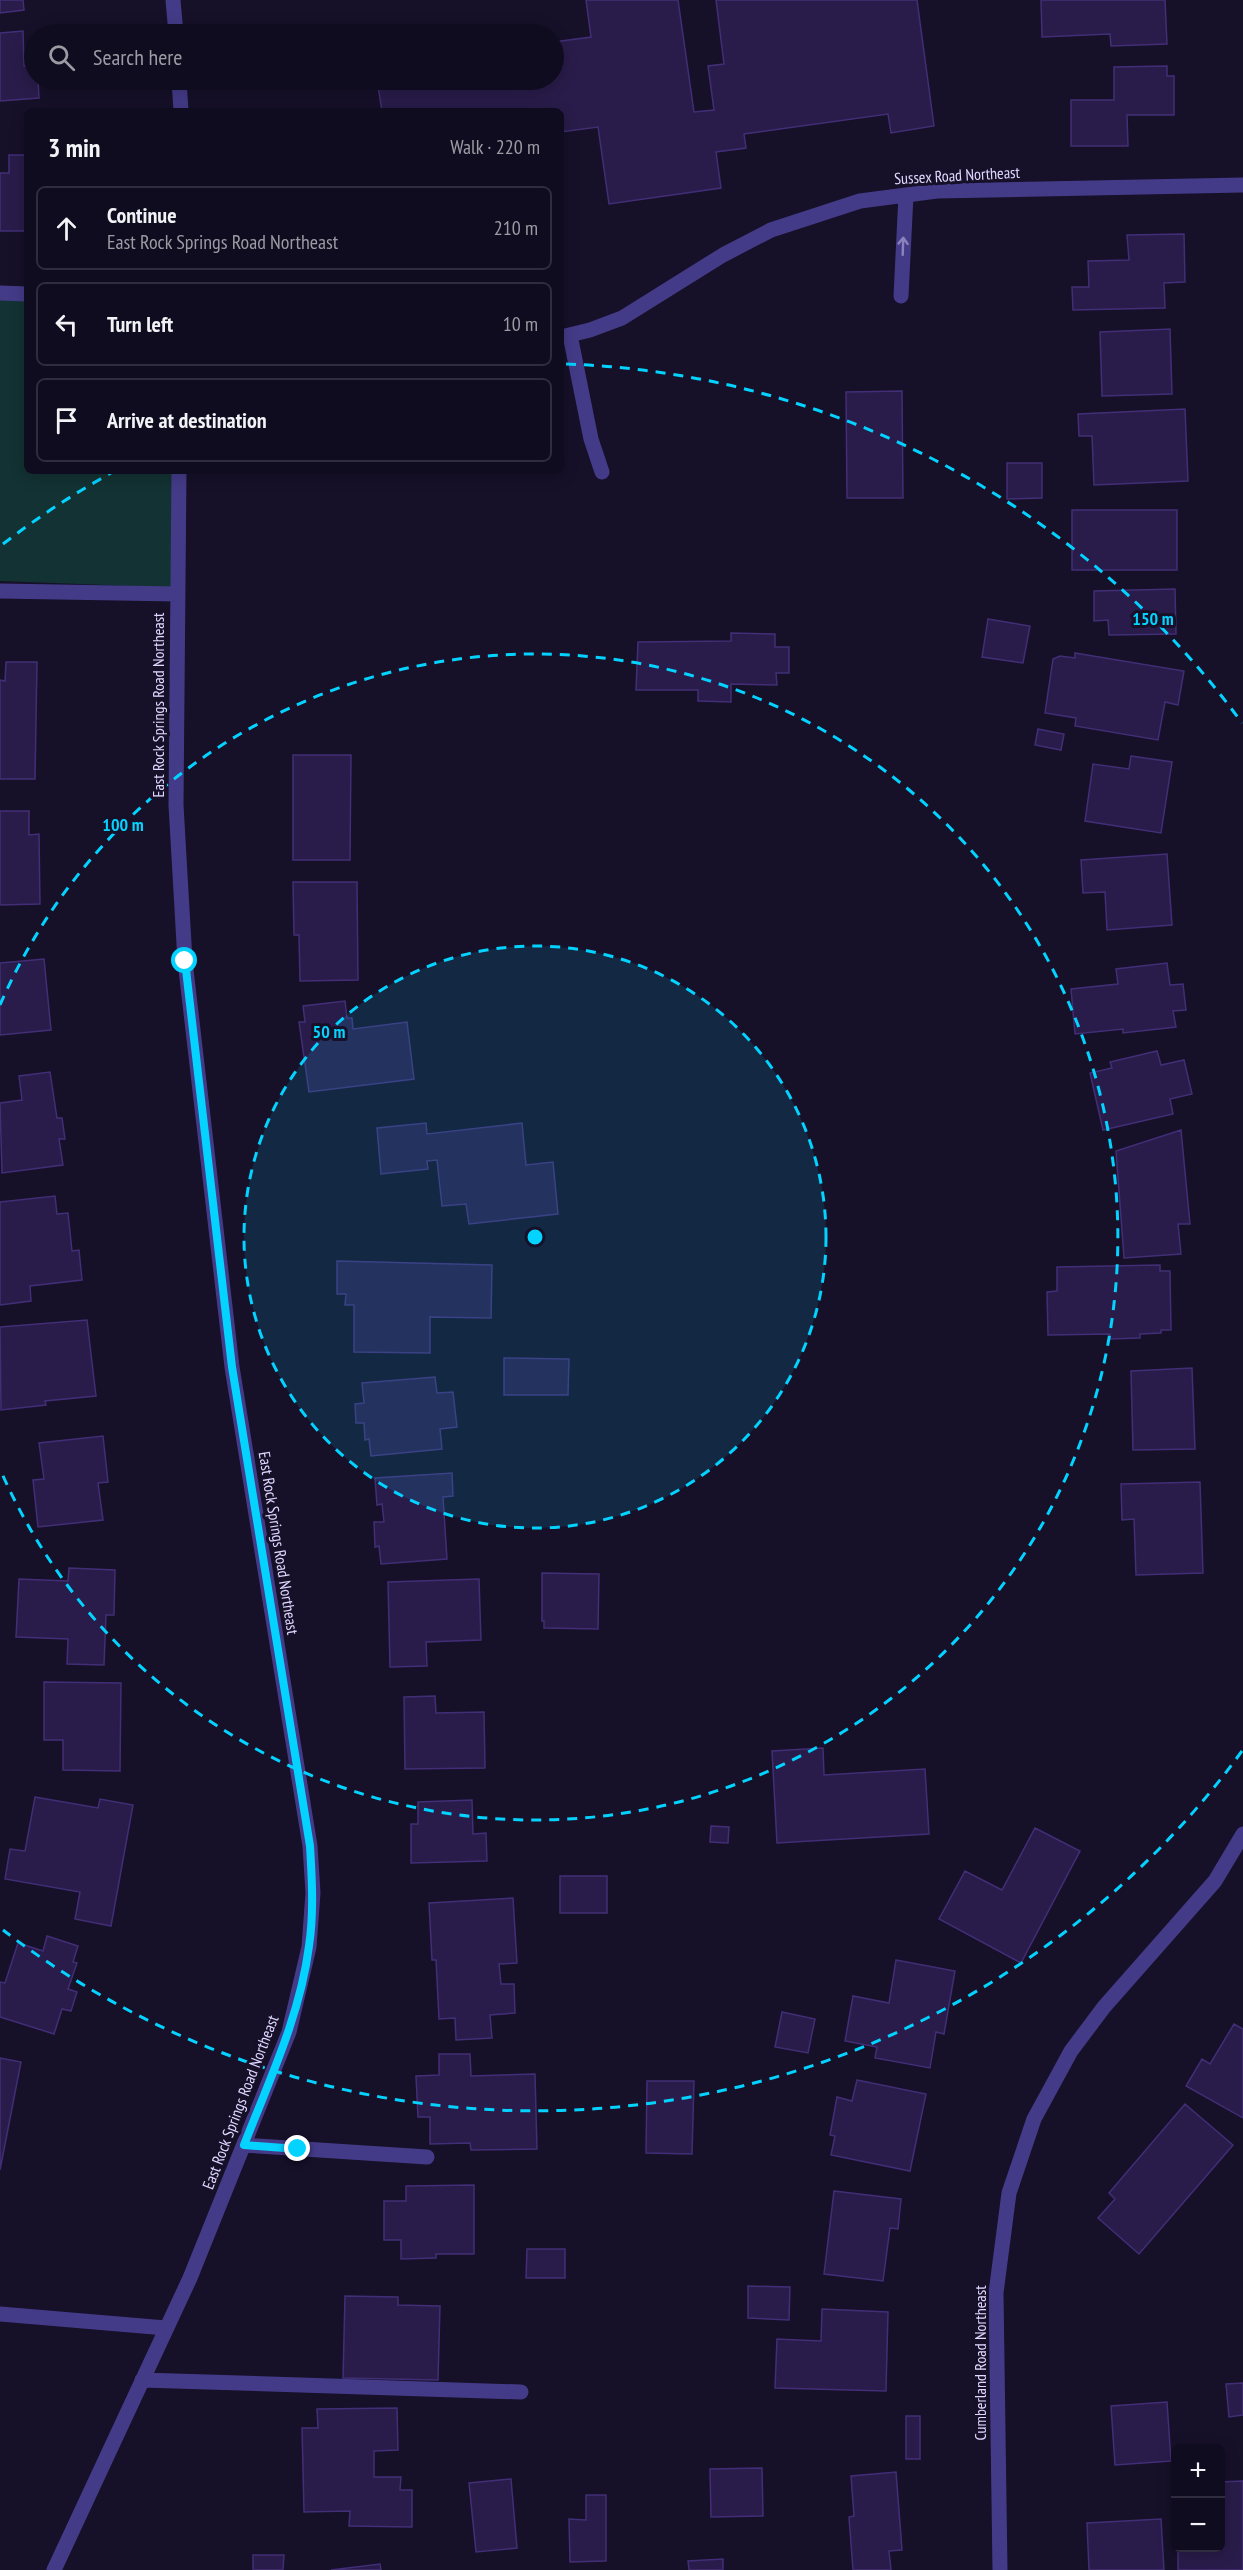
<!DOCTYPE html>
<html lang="en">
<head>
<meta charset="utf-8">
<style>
  body { margin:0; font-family:"PT Sans Narrow",sans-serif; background:#1e1a2c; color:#f1f3f6 }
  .controls { position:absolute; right:18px; bottom:18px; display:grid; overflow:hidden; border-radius:9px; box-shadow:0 3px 15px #0003 }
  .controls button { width:54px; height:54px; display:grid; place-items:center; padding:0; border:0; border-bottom:2px solid #302c3d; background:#100c1f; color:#f1f3f6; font:30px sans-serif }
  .stop { position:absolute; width:18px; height:18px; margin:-14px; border:4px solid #04d2ff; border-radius:50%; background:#fff }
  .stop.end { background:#04d2ff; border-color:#fff; box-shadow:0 2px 6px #0008 }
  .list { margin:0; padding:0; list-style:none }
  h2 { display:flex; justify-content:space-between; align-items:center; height:78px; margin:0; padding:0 24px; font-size:26px }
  h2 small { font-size:20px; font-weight:400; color:#9c9ba4 }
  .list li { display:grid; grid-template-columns:39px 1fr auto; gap:18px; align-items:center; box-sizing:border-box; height:84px; margin:0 12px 12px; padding:0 12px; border:2px solid #302c3d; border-radius:9px }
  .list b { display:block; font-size:22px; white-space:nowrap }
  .list p { margin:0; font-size:20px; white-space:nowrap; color:#9c9ba4 }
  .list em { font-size:20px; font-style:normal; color:#9c9ba4 }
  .icon { flex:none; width:33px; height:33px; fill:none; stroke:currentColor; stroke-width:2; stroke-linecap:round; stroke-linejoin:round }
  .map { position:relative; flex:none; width:1243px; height:2570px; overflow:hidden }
  .search { position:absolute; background:#100c1f; box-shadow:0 3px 15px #0003; left:24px; top:24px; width:540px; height:66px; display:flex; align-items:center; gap:15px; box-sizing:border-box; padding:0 21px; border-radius:33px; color:#9c9ba4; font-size:22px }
  .panel { position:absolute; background:#100c1f; box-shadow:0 3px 15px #0003; left:24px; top:108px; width:540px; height:366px; border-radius:9px }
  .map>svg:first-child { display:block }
</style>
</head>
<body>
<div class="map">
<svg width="1243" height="2570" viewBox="0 0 1243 2570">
  <rect width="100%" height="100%" fill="#161029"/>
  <path fill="#133233" d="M 0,298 L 27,299 L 27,471 L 181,471 L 184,588 L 0,581 Z"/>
  <path fill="#291c4a" stroke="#422e76" stroke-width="1.5" d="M 0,0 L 23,0 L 24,10 L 0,13 Z
    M 586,0 L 678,0 L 694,112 L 714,110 L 708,66 L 724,64 L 716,0 L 917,0 L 934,126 L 891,133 L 888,114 L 744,134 L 746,148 L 716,152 L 721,188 L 609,204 L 598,127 L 561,132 L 561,111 L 382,111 L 377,80 L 554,80 L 554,42 L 591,37 Z
    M 1041,0 L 1165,0 L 1167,44 L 1111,46 L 1110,34 L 1042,37 Z
    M 23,31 L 24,66 L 34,65 L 34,80 L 38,80 L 39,98 L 0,101 L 0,33 Z
    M 1167,66 L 1167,76 L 1174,76 L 1174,115 L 1127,115 L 1128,146 L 1071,146 L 1071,100 L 1114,100 L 1114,67 Z
    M 9,155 L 27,155 L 27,231 L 0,231 L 0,173 L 9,173 Z
    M 1184,234 L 1185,282 L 1164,283 L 1165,308 L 1073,310 L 1072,287 L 1089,287 L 1088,261 L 1129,260 L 1127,235 Z
    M 1170,329 L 1172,394 L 1102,396 L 1100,332 Z
    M 902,391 L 903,498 L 847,498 L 846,392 Z
    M 1185,409 L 1188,481 L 1094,485 L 1092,436 L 1079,436 L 1078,414 Z
    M 1007,463 L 1042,463 L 1042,498 L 1007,499 Z
    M 1072,510 L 1177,510 L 1177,570 L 1072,570 Z
    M 1175,589 L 1176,634 L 1109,635 L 1108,620 L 1094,621 L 1094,591 Z
    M 988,619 L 1030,626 L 1023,663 L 982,657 Z
    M 731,633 L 775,634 L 775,647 L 789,647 L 789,673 L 776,673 L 777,685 L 731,684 L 731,702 L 698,701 L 698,690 L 636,690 L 638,642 L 731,641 Z
    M 1075,653 L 1184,671 L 1178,705 L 1165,702 L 1158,740 L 1075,726 L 1076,718 L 1045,713 L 1053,659 L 1060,656 L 1075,658 Z
    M 6,662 L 37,662 L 35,779 L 0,779 L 0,680 L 5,681 Z
    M 1038,729 L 1064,734 L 1061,750 L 1035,745 Z
    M 293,755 L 351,755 L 350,860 L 293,860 Z
    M 1131,756 L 1172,762 L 1161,833 L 1085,821 L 1093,764 L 1129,769 Z
    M 0,811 L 29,811 L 29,835 L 39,834 L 40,904 L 0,905 Z
    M 1167,854 L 1172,925 L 1107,930 L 1105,892 L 1083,893 L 1081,860 Z
    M 293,882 L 357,882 L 358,980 L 300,981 L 299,935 L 294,935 Z
    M 44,959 L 51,1030 L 0,1035 L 0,963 Z
    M 1167,963 L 1170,985 L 1183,984 L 1186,1010 L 1173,1011 L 1176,1027 L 1123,1033 L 1123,1029 L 1075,1034 L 1071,989 L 1118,984 L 1116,969 Z
    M 345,1001 L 347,1018 L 352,1018 L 353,1029 L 407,1022 L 414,1079 L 309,1092 L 299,1022 L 305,1022 L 303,1006 Z
    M 1157,1051 L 1161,1065 L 1184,1060 L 1192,1094 L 1170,1099 L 1173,1114 L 1103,1130 L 1090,1073 L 1112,1068 L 1110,1062 Z
    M 50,1072 L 57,1118 L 62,1118 L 65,1139 L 59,1139 L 63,1165 L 2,1173 L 0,1103 L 22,1100 L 19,1076 Z
    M 426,1123 L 427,1134 L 522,1123 L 526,1165 L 553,1162 L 558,1214 L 469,1224 L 466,1204 L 442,1206 L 437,1160 L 427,1161 L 428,1169 L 381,1174 L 377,1128 Z
    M 1181,1130 L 1190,1224 L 1178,1224 L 1181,1254 L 1124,1258 L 1116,1151 Z
    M 55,1196 L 57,1214 L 68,1213 L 72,1251 L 79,1250 L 82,1280 L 30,1286 L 31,1301 L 0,1305 L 0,1202 Z
    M 337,1261 L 492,1265 L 491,1318 L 430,1317 L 430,1353 L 354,1352 L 354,1305 L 345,1305 L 346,1294 L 337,1294 Z
    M 1160,1265 L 1160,1271 L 1170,1271 L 1171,1330 L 1161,1330 L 1161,1333 L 1140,1334 L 1140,1338 L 1110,1339 L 1110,1334 L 1048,1335 L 1047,1292 L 1057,1291 L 1057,1267 Z
    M 87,1320 L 96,1396 L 45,1401 L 46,1405 L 1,1410 L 0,1327 Z
    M 504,1358 L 569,1359 L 568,1395 L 504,1395 Z
    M 1192,1368 L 1195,1449 L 1133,1450 L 1131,1371 Z
    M 435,1377 L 437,1393 L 453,1392 L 457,1427 L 440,1429 L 442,1449 L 371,1456 L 369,1439 L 365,1440 L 364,1423 L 356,1423 L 355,1404 L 364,1403 L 362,1383 Z
    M 103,1436 L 108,1482 L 98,1483 L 103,1520 L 38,1527 L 33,1480 L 44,1479 L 39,1443 Z
    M 452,1473 L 453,1496 L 443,1497 L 447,1559 L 381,1564 L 379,1546 L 375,1547 L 374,1522 L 384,1522 L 382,1504 L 377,1505 L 375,1478 Z
    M 1200,1482 L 1203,1573 L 1136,1575 L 1134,1519 L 1122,1520 L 1121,1484 Z
    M 69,1568 L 115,1570 L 114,1615 L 106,1615 L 104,1665 L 67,1664 L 68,1639 L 16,1637 L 19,1579 L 68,1581 Z
    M 542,1573 L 599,1574 L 598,1629 L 544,1628 L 544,1621 L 542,1621 Z
    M 479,1579 L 481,1640 L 426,1642 L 427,1666 L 390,1667 L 388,1582 Z
    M 44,1682 L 121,1683 L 120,1771 L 63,1770 L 63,1740 L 44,1740 Z
    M 435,1696 L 436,1713 L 484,1712 L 485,1768 L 405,1769 L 404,1697 Z
    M 823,1748 L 824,1775 L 925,1769 L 929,1834 L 777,1843 L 772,1751 Z
    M 35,1797 L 98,1808 L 100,1799 L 133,1805 L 111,1926 L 75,1919 L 80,1892 L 5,1879 L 10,1849 L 25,1851 Z
    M 472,1800 L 473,1834 L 486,1833 L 487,1861 L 411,1863 L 411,1824 L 418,1824 L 418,1802 Z
    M 711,1826 L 729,1827 L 728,1843 L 710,1842 Z
    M 1035,1828 L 1080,1851 L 1021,1963 L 939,1919 L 965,1871 L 1002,1890 Z
    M 560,1876 L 607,1876 L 607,1913 L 560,1913 Z
    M 513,1898 L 517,1963 L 499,1964 L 501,1984 L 514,1984 L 515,2013 L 490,2015 L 492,2038 L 456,2040 L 455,2018 L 439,2019 L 436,1960 L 432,1960 L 429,1903 Z
    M 47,1936 L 78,1946 L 73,1962 L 77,1963 L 68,1989 L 77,1992 L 71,2011 L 62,2009 L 54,2034 L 0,2017 L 0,1982 L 5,1983 L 18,1943 L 43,1951 Z
    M 896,1960 L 955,1971 L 944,2034 L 936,2032 L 930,2068 L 875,2058 L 877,2047 L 845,2041 L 853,1996 L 889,2003 Z
    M 782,2012 L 815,2019 L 808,2053 L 775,2047 Z
    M 1234,2024 L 1243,2029 L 1243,2118 L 1186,2086 L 1202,2059 L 1210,2064 Z
    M 439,2054 L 470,2054 L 471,2076 L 535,2074 L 537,2149 L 471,2150 L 470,2143 L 430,2144 L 430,2117 L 418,2117 L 416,2076 L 439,2075 Z
    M 0,2058 L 21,2062 L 0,2170 Z
    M 857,2080 L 926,2094 L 910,2171 L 831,2155 L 835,2136 L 830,2135 L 837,2097 L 852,2101 Z
    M 647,2081 L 694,2081 L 692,2154 L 646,2153 Z
    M 1185,2104 L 1233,2145 L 1139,2254 L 1098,2218 L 1115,2199 L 1109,2193 Z
    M 474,2185 L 474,2254 L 436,2254 L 436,2258 L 401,2259 L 401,2240 L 384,2240 L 384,2201 L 406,2201 L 406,2186 Z
    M 834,2191 L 901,2199 L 898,2229 L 890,2228 L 883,2281 L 824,2274 Z
    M 527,2249 L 565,2249 L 565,2278 L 526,2278 Z
    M 748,2286 L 790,2287 L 789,2320 L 748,2318 Z
    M 345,2296 L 398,2297 L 398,2305 L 440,2306 L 438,2380 L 343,2378 Z
    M 822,2309 L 888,2312 L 886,2391 L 775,2388 L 777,2339 L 821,2341 Z
    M 1243,2383 L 1243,2415 L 1229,2417 L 1226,2384 Z
    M 1167,2402 L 1171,2461 L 1115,2465 L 1111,2406 Z
    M 397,2408 L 398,2450 L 374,2451 L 374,2477 L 401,2477 L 400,2490 L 412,2490 L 412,2527 L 349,2526 L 350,2511 L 304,2512 L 302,2428 L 318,2428 L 317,2409 Z
    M 906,2416 L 920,2416 L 920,2459 L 906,2459 Z
    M 762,2468 L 763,2516 L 711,2517 L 710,2469 Z
    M 896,2472 L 902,2550 L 889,2551 L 891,2570 L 853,2570 L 849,2517 L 854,2516 L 851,2476 Z
    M 511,2479 L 517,2548 L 476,2552 L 469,2483 Z
    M 1243,2481 L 1243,2570 L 1178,2570 L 1178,2548 L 1220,2548 L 1220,2482 Z
    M 586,2495 L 606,2495 L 606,2561 L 570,2562 L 569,2519 L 586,2520 Z
    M 1161,2519 L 1164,2570 L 1089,2570 L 1087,2523 Z
    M 253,2555 L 284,2555 L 283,2570 L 253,2570 Z
    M 723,2559 L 723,2570 L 689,2570 L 688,2561 Z
    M 380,2564 L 381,2570 L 331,2570 Z"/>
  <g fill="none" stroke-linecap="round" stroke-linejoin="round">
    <path stroke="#443b88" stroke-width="15" d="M 173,0 L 176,34
      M 179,80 L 181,111
      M 0,293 L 27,294
      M 901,296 L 906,195
      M 570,335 L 591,439 L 602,472
      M 561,337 L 590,330 L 622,318 L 723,255 L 771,230 L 860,201 L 937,191 L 1243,185
      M 0,591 L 177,594
      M 244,2145 L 427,2157
      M 0,2314 L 166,2328
      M 142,2380 L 521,2392
      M 54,2570 L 190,2278 L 289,2032 L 309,1947 L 313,1893 L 310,1846 L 232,1367 L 185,961 L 176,805 L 179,471
      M 1000,2570 L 996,2293 L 1009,2193 L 1034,2119 L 1071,2051 L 1104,2007 L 1215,1881 L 1243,1834"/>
  </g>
  <defs><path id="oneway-shaft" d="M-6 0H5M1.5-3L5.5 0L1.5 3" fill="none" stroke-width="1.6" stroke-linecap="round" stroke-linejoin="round" transform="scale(1.5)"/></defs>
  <use stroke="#8a82be" href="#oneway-shaft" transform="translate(903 246) rotate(-88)"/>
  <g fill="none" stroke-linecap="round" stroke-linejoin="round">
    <path stroke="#04d2ff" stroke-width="8" d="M 185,961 L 232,1367 L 310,1846 C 312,1879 314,1913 309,1946 C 300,2016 269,2081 244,2145 L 298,2149"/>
  </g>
  <circle cx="535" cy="1237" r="291" fill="#04d2ff" fill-opacity=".12"/>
  <g fill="none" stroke="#04d2ff" stroke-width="3" stroke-dasharray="10 8">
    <circle cx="535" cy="1237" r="291"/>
    <path d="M0 1005A583 583 0 1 1 0 1469"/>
    <path d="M1242 1751A874 874 0 0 1 3 1930M3 544A874 874 0 0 1 111 473M566 364A874 874 0 0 1 1242 723"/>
  </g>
  <g text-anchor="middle" stroke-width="6" stroke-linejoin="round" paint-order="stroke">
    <g font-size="16" fill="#e0d8ff" stroke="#161029">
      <text transform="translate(957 175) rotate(-3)" y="6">Sussex Road Northeast</text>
      <text transform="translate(158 705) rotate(-90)" y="6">East Rock Springs Road Northeast</text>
      <text transform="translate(279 1543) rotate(81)" y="6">East Rock Springs Road Northeast</text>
      <text transform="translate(240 2102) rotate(-69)" y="6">East Rock Springs Road Northeast</text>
      <text transform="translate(980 2363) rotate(-90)" y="6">Cumberland Road Northeast</text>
    </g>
  </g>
  <circle cx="535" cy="1237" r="9" fill="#04d2ff" stroke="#161029" stroke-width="3"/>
  <g font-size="18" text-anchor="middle" font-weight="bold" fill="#04d2ff" stroke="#161029" stroke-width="6" stroke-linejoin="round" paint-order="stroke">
    <text x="1153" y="625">150 m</text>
    <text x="123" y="831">100 m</text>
    <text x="329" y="1038">50 m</text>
  </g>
</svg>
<div class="controls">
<button>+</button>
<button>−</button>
</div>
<div class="stop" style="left:185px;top:961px"></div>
<div class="stop end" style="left:298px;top:2149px"></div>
<div class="search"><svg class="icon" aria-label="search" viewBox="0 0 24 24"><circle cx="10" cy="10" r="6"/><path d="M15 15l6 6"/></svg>Search here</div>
<section class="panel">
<h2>3 min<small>Walk · 220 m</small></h2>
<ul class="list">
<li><svg class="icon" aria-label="ahead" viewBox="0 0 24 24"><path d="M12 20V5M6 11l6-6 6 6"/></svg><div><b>Continue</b><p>East Rock Springs Road Northeast</p></div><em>210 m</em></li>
<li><svg class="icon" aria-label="left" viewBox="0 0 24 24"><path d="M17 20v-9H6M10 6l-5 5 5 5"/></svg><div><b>Turn left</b></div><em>10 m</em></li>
<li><svg class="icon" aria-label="arrive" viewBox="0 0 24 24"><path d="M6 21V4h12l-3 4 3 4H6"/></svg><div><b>Arrive at destination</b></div></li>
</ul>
</section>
</div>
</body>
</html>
